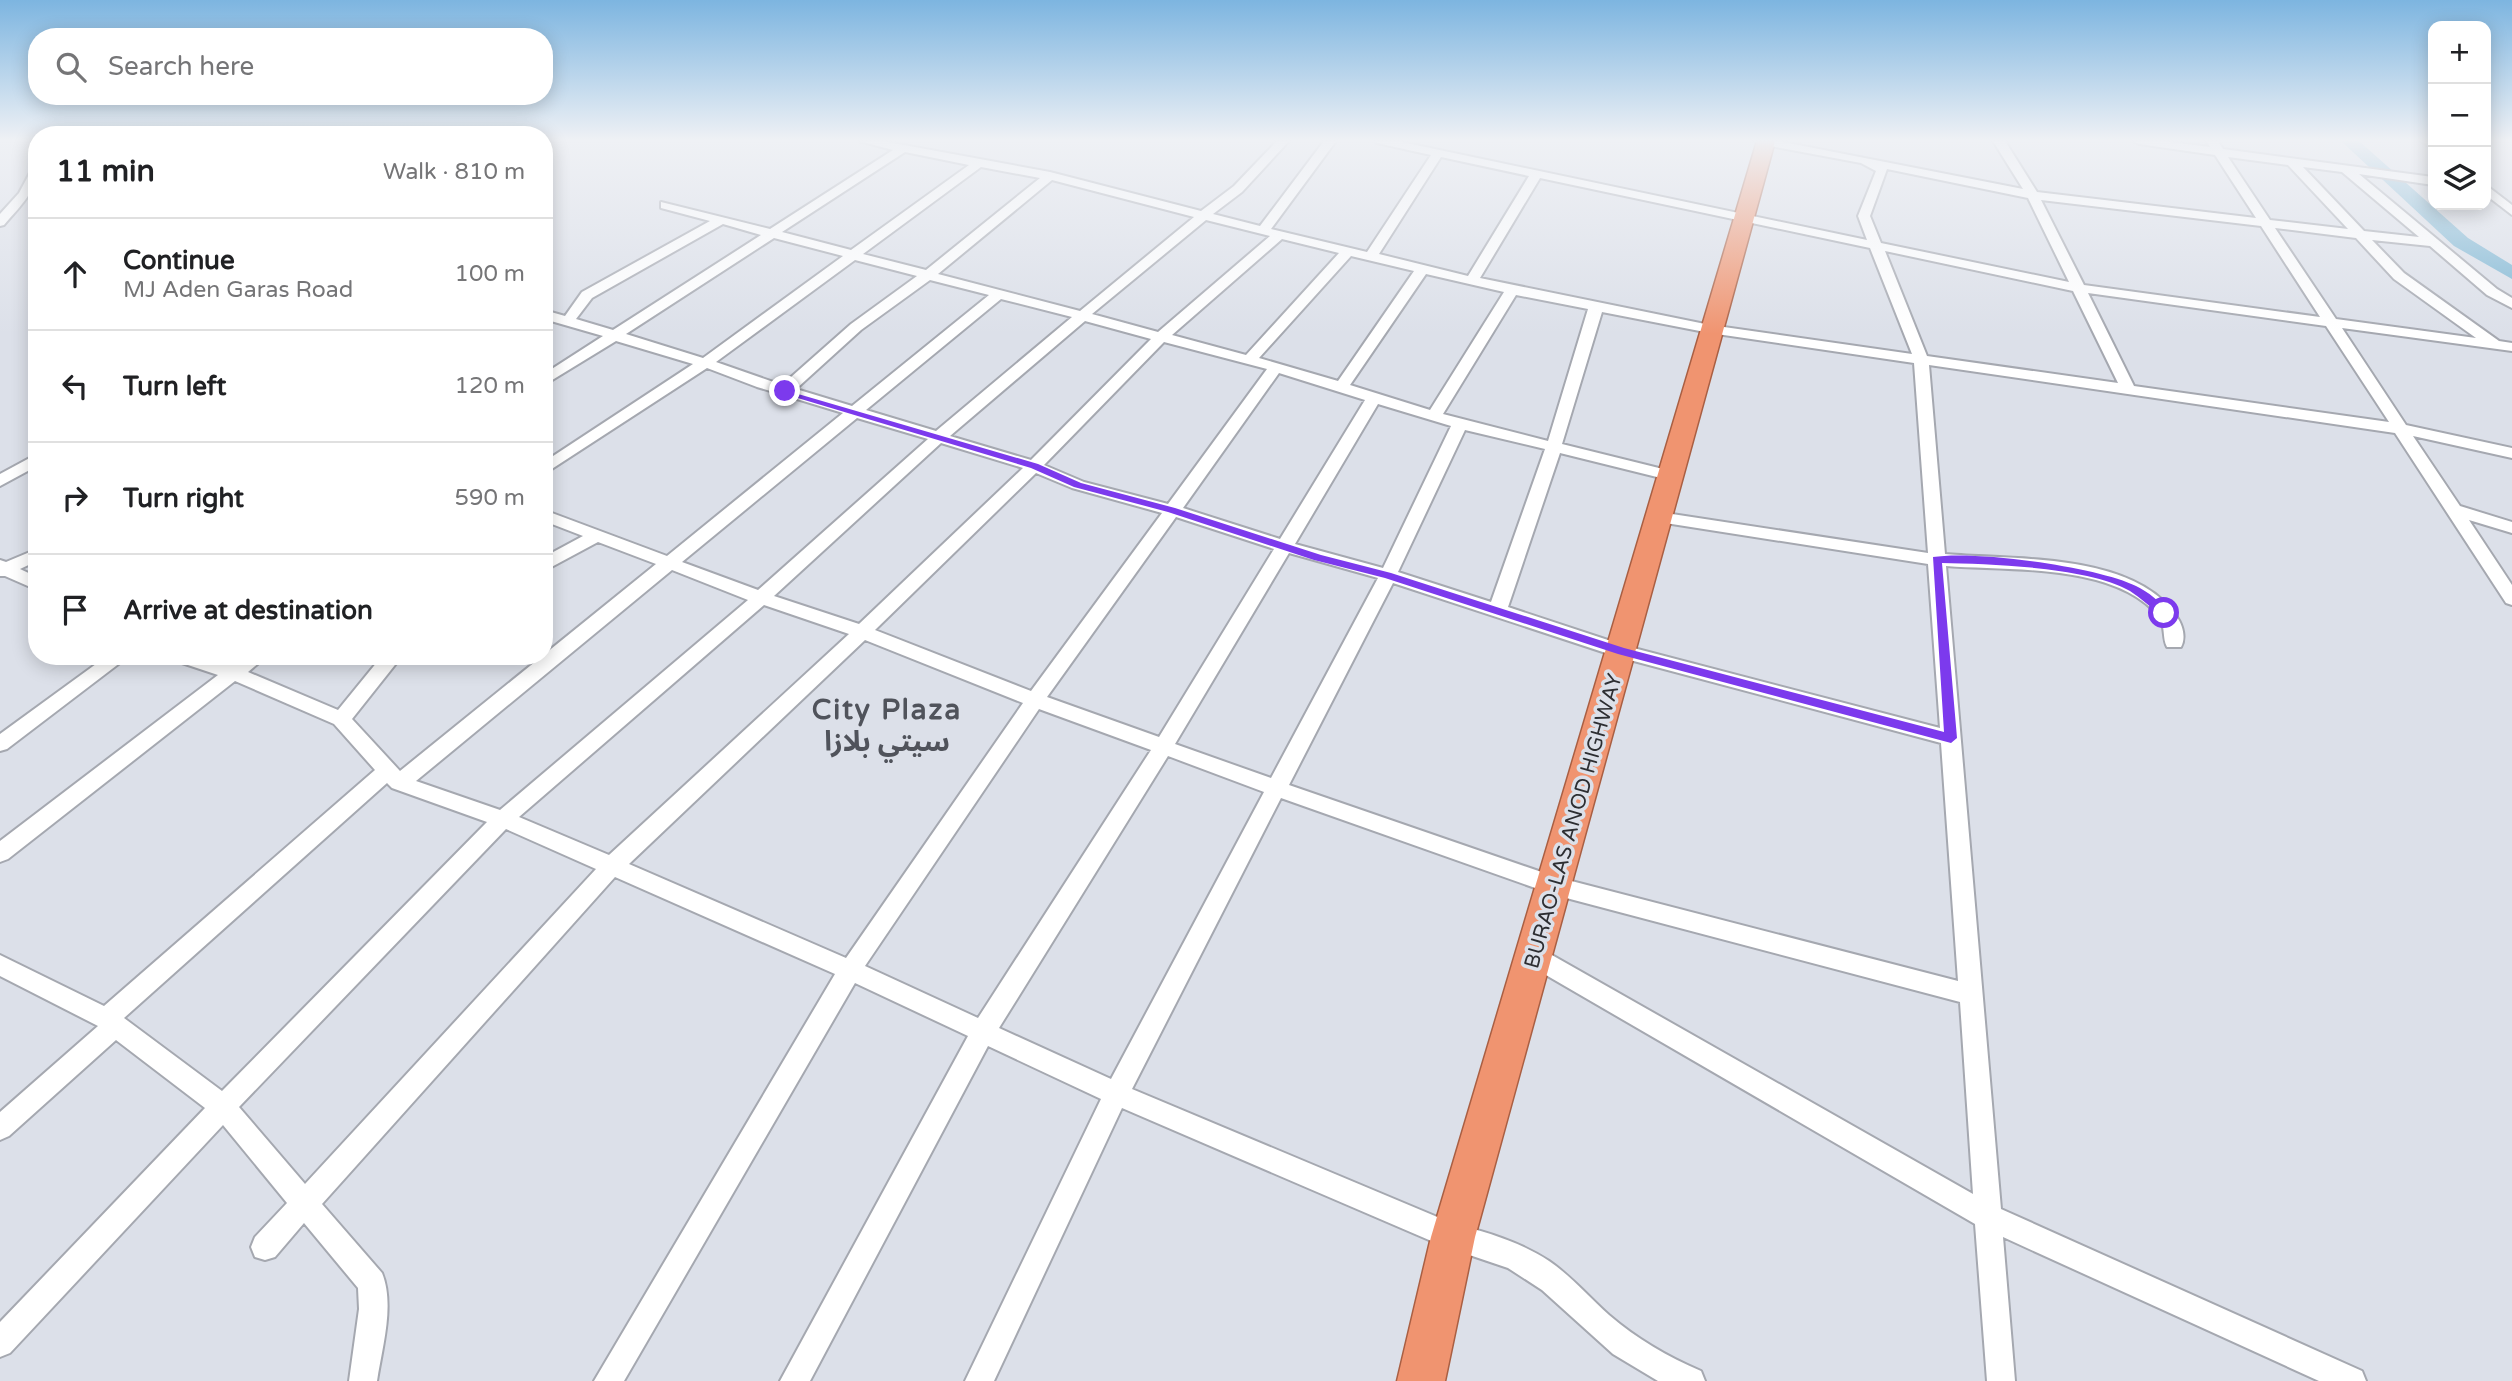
<!DOCTYPE html>
<html lang="en">
<head>
<meta charset="utf-8">
<style>
  body { margin:0; font-family:"Varela Round","Noto Sans Arabic",sans-serif; background:#f2f2f2; color:#202124 }
  .controls { position:absolute; right:21px; top:21px; display:grid; overflow:hidden; border-radius:14px; box-shadow:0 4px 18px #0003 }
  .controls button { width:63px; height:63px; display:grid; place-items:center; padding:0; border:0; border-bottom:2px solid #e0e0e0; background:#fff; color:#202124; font:35px sans-serif }
  .stop { position:absolute; width:21px; height:21px; margin:-16px; border:5px solid #7c3aed; border-radius:50%; background:#fff }
  .stop.end { background:#7c3aed; border-color:#fff; box-shadow:0 2px 7px #0008 }
  .list { margin:0; padding:0; list-style:none }
  h2 { display:flex; justify-content:space-between; align-items:center; height:91px; margin:0; padding:0 28px; font-size:30px }
  h2 small { font-size:23px; font-weight:400; color:#757577 }
  .list li { display:grid; grid-template-columns:46px 1fr auto; gap:21px; align-items:center; box-sizing:border-box; height:112px; padding:0 28px; border-top:2px solid #e0e0e0 }
  .list b { display:block; font-size:26px; white-space:nowrap }
  .list p { margin:0; font-size:23px; white-space:nowrap; color:#757577 }
  .list em { font-size:23px; font-style:normal; color:#757577 }
  .icon { flex:none; width:38px; height:38px; fill:none; stroke:currentColor; stroke-width:2; stroke-linecap:round; stroke-linejoin:round }
  .map { position:relative; flex:none; width:2512px; height:1381px; overflow:hidden }
  .search { position:absolute; background:#fff; box-shadow:0 4px 18px #0003; left:28px; top:28px; width:525px; height:77px; display:flex; align-items:center; gap:18px; box-sizing:border-box; padding:0 24px; border-radius:28px; color:#757577; font-size:26px }
  .panel { position:absolute; background:#fff; box-shadow:0 4px 18px #0003; left:28px; top:126px; width:525px; height:539px; border-radius:28px }
  .map>svg:first-child { display:block }
</style>
</head>
<body>
<div class="map">
<svg width="2512" height="1381" viewBox="0 0 2512 1381">
  <rect width="100%" height="100%" fill="#dce0e9"/>
  <g fill="none" stroke-linecap="round" stroke-linejoin="round">
    <path fill="#7db6d3" fill-rule="evenodd" d="M 2341,141 L 2359,141 L 2468,238 L 2512,265 L 2512,279 L 2454,246 Z"/>
    <defs>
      <path id="minor" d="M 859,141 L 882,141 L 1050,172 L 1201,211 L 1234,186 L 1277,141 L 1289,141 L 1242,192 L 1213,214 L 1260,226 L 1324,141 L 1336,141 L 1271,229 L 1367,252 L 1431,155 L 1377,143 L 1375,141 L 1397,141 L 1867,240 L 1858,216 L 1876,171 L 1861,163 L 1760,144 L 1754,141 L 1778,141 L 2023,189 L 1993,141 L 2005,141 L 2037,192 L 2256,218 L 2215,155 L 2139,144 L 2133,141 L 2163,141 L 2210,147 L 2206,141 L 2218,141 L 2223,149 L 2433,177 L 2433,185 L 2359,174 L 2497,289 L 2512,298 L 2512,308 L 2487,295 L 2430,246 L 2372,240 L 2404,273 L 2499,341 L 2512,343 L 2512,351 L 2342,328 L 2406,425 L 2512,448 L 2512,458 L 2413,436 L 2460,506 L 2512,522 L 2512,533 L 2469,520 L 2512,585 L 2512,605 L 2506,603 L 2395,433 L 1929,365 L 1945,554 C 2013,560 2135,552 2177,617 C 2183,626 2186,638 2181,647 L 2167,647 C 2162,638 2166,627 2159,617 C 2117,563 2008,571 1946,566 L 2001,1209 L 2362,1371 L 2366,1381 L 2319,1381 L 2003,1237 L 2015,1381 L 1987,1381 L 1975,1224 L 1527,964 L 1523,957 L 1527,950 L 1535,947 L 1543,950 L 1973,1194 L 1960,1002 L 1555,895 L 1281,798 L 1132,1089 L 1454,1224 C 1487,1232 1520,1242 1549,1261 C 1571,1276 1589,1297 1609,1315 C 1637,1339 1668,1357 1701,1371 L 1705,1381 L 1658,1381 L 1613,1354 L 1542,1290 L 1508,1268 L 1443,1246 L 1122,1108 L 994,1381 L 965,1381 L 1101,1099 L 988,1046 L 810,1381 L 780,1381 L 968,1036 L 855,983 L 624,1381 L 594,1381 L 835,974 L 615,877 L 322,1204 L 382,1273 C 395,1305 382,1348 377,1381 L 349,1381 L 359,1309 L 358,1288 L 304,1223 L 275,1257 L 265,1260 L 255,1257 L 251,1247 L 255,1237 L 287,1203 L 223,1125 L 10,1353 L 0,1357 L 0,1322 L 205,1108 L 116,1040 L 9,1136 L 0,1140 L 0,1112 L 98,1026 L 0,976 L 0,955 L 104,1006 L 375,770 L 334,724 L 235,681 L 8,859 L 0,862 L 0,841 L 218,675 L 176,661 L 174,656 L 204,656 L 231,665 L 244,656 L 267,656 L 248,672 L 338,710 L 382,656 L 402,656 L 352,719 L 400,771 L 656,564 L 598,542 L 544,571 L 544,557 L 583,536 L 544,521 L 544,510 L 667,556 L 843,413 L 757,387 L 707,368 L 544,474 L 544,462 L 693,364 L 616,341 L 544,385 L 544,374 L 603,336 L 544,319 L 544,310 L 565,316 L 582,292 L 710,221 L 661,208 L 661,202 L 770,229 L 893,150 ZM 905,152 L 969,165 L 851,250 L 782,232 ZM 1441,157 L 1529,176 L 1468,276 L 1379,254 ZM 2228,157 L 2288,165 L 2348,229 L 2270,220 ZM 981,167 L 1040,178 L 926,270 L 863,254 ZM 2303,167 L 2342,172 L 2419,237 L 2364,231 ZM 1887,169 L 2028,198 L 2069,282 L 1881,243 L 1870,216 ZM 1540,178 L 1870,248 L 1912,354 L 1710,325 L 1480,278 ZM 1052,180 L 1194,217 L 1080,311 L 938,274 ZM 2041,200 L 2261,226 L 2320,317 L 2084,285 ZM 1206,220 L 1270,236 L 1158,332 L 1092,314 ZM 723,224 L 761,235 L 613,330 L 576,319 L 592,298 ZM 2275,228 L 2356,238 L 2394,279 L 2476,338 L 2336,319 ZM 774,238 L 843,256 L 703,358 L 626,334 ZM 1282,239 L 1339,253 L 1246,355 L 1172,335 ZM 1885,251 L 2073,291 L 2118,383 L 1927,356 ZM 1351,256 L 1414,271 L 1338,381 L 1259,358 ZM 855,260 L 917,276 L 851,324 L 782,385 L 716,362 ZM 1426,274 L 1504,292 L 1430,410 L 1350,385 ZM 930,280 L 989,295 L 852,406 L 796,389 L 861,330 ZM 2088,293 L 2326,326 L 2389,422 L 2134,386 ZM 1516,295 L 1588,309 L 1548,441 L 1443,414 ZM 1001,299 L 1072,317 L 936,431 L 866,410 ZM 1602,312 L 1710,333 L 1914,363 L 1928,553 L 1659,512 L 1651,517 L 1659,522 L 1928,564 L 1940,728 L 1626,646 L 1508,607 L 1560,453 L 1669,480 L 1677,475 L 1675,472 L 1562,444 ZM 1085,321 L 1151,339 L 1031,460 L 950,436 ZM 1164,342 L 1267,369 L 1168,504 L 1084,482 L 1044,465 ZM 1279,373 L 1365,400 L 1280,539 L 1183,508 ZM 1378,404 L 1451,426 L 1383,568 L 1295,544 ZM 857,418 L 928,439 L 758,590 L 682,562 ZM 1465,430 L 1545,449 L 1491,602 L 1398,572 ZM 941,443 L 1023,468 L 859,624 L 774,596 ZM 1036,473 L 1072,488 L 1162,513 L 1031,691 L 875,630 ZM 1176,517 L 1274,549 L 1159,737 L 1047,697 ZM 1289,553 L 1378,578 L 1271,778 L 1175,744 ZM 672,570 L 748,600 L 500,810 L 416,781 ZM 1393,583 L 1615,656 L 1941,743 L 1958,981 L 1556,877 L 1289,785 ZM 764,605 L 849,634 L 609,855 L 519,817 ZM 865,640 L 1023,703 L 846,958 L 629,864 ZM 1039,709 L 1151,750 L 978,1018 L 865,966 ZM 1168,756 L 1264,792 L 1111,1079 L 999,1028 ZM 387,783 L 392,788 L 487,822 L 222,1091 L 124,1018 ZM 506,829 L 596,869 L 305,1184 L 239,1107 Z
        M 2421,141 L 2433,141 L 2433,149 Z
        M 37,166 C 37,192 20,206 4,225 L 0,226 L 0,214 L 19,193 L 33,167 Z
        M 2486,185 L 2512,205 L 2512,215 L 2486,195 Z
        M 37,454 L 37,466 L 0,486 L 0,474 Z
        M 37,549 L 37,561 L 20,569 L 37,577 L 37,590 L 5,576 L 0,576 L 0,560 L 6,562 Z
        M 107,656 L 129,656 L 7,749 L 0,751 L 0,734 Z"/>
      <path id="trunk" d="M 1757,141 L 1775,141 L 1475,1237 L 1445,1381 L 1397,1381 L 1431,1237 Z"/>
    </defs>
    <use href="#minor" stroke="#a5a8b0" stroke-width="4"/>
    <use href="#trunk" stroke="#a95f43" stroke-width="3"/>
    <use href="#minor" fill="#fff" fill-rule="evenodd"/>
    <use href="#trunk" fill="#f09470" fill-rule="evenodd"/>
  </g>
  <linearGradient id="sky" x2="0" y2="1"><stop stop-color="#7db5e0"/><stop offset="0.42" stop-color="#eff1f5"/><stop offset="1" stop-color="#eff1f5" stop-opacity="0"/></linearGradient>
  <rect width="2512" height="334" fill="url(#sky)"/>
  <path fill="#7c3aed" d="M 781,389 L 1038,464 L 1081,483 L 1175,508 L 1321,555 L 1391,573 L 1624,648 L 1944,732 L 1933,557 C 1975,550 2098,567 2136,586 C 2147,591 2162,603 2170,613 L 2161,615 C 2151,608 2141,598 2130,591 C 2089,567 1991,564 1942,563 L 1957,738 L 1951,743 L 1618,654 L 1385,578 L 1314,560 L 1168,512 L 1074,487 L 1031,468 L 781,393 Z"/>
  <g text-anchor="middle" stroke-width="7" stroke-linejoin="round" paint-order="stroke">
    <g font-size="21" fill="#2d2e32" stroke="#dce0e9">
      <text transform="translate(1573 821) rotate(-74)" y="7">BURAO-LAS ANOD HIGHWAY</text>
    </g>
    <g font-size="28" font-weight="bold" letter-spacing="2" fill="#50535b" stroke="#dce0e9">
      <text x="887" y="719">City Plaza<tspan x="887" dy="32">سيتي بلازا</tspan></text>
    </g>
  </g>
</svg>
<div class="controls">
<button>+</button>
<button>−</button>
<button><svg class="icon" aria-label="layers" viewBox="0 0 24 24"><path d="M12 4l9 5-9 5-9-5zM3 14l9 5 9-5"/></svg></button>
</div>
<div class="stop" style="left:2164px;top:613px"></div>
<div class="stop end" style="left:785px;top:391px"></div>
<div class="search"><svg class="icon" aria-label="search" viewBox="0 0 24 24"><circle cx="10" cy="10" r="6"/><path d="M15 15l6 6"/></svg>Search here</div>
<section class="panel">
<h2>11 min<small>Walk · 810 m</small></h2>
<ul class="list">
<li><svg class="icon" aria-label="ahead" viewBox="0 0 24 24"><path d="M12 20V5M6 11l6-6 6 6"/></svg><div><b>Continue</b><p>MJ Aden Garas Road</p></div><em>100 m</em></li>
<li><svg class="icon" aria-label="left" viewBox="0 0 24 24"><path d="M17 20v-9H6M10 6l-5 5 5 5"/></svg><div><b>Turn left</b></div><em>120 m</em></li>
<li><svg class="icon" aria-label="right" viewBox="0 0 24 24"><path d="M7 20v-9h11M14 6l5 5-5 5"/></svg><div><b>Turn right</b></div><em>590 m</em></li>
<li><svg class="icon" aria-label="arrive" viewBox="0 0 24 24"><path d="M6 21V4h12l-3 4 3 4H6"/></svg><div><b>Arrive at destination</b></div></li>
</ul>
</section>
</div>
</body>
</html>
